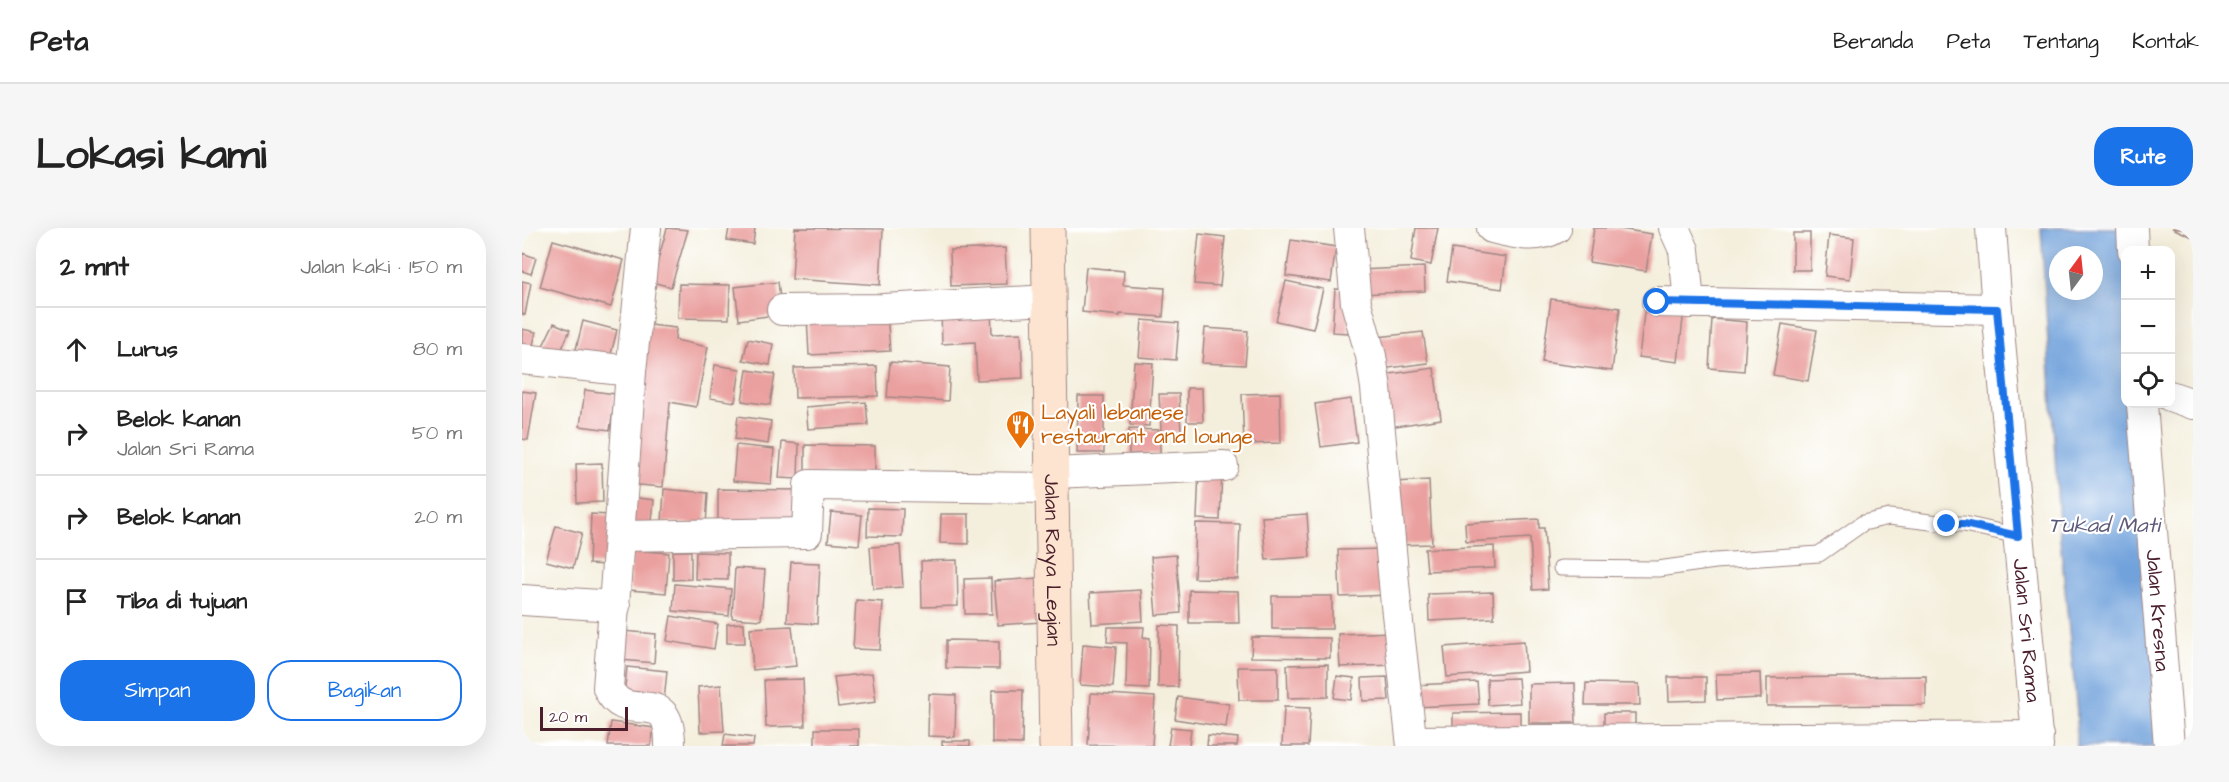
<!DOCTYPE html>
<html lang="id">
<head>
<meta charset="utf-8">
<style>
  body { margin:0; font-family:"Architects Daughter",sans-serif; background:#f6f6f6; color:#222 }
  .controls { position:absolute; right:18px; top:18px; display:grid; overflow:hidden; border-radius:12px; box-shadow:0 6px 24px #0002 }
  .controls button { width:54px; height:54px; display:grid; place-items:center; padding:0; border:0; border-bottom:2px solid #e0e0e0; background:#fff; color:#222; font:30px sans-serif }
  .compass { position:absolute; left:1527px; top:18px; width:54px; height:54px; border-radius:50%; background:#fff; box-shadow:0 6px 24px #0002; rotate:15deg }
  .scale { position:absolute; left:18px; bottom:15px; width:88px; box-sizing:border-box; padding-left:6px; border:3px solid #4a1f2b; border-top:0; font-size:16px; line-height:21px; white-space:nowrap; color:#4a1f2b; -webkit-text-stroke:4px #fff; paint-order:stroke }
  .stop { position:absolute; width:18px; height:18px; margin:-14px; border:4px solid #1a73e8; border-radius:50%; background:#fff }
  .stop.end { background:#1a73e8; border-color:#fff; box-shadow:0 2px 6px #0008 }
  .list { margin:0; padding:0; list-style:none }
  h2 { display:flex; justify-content:space-between; align-items:center; height:78px; margin:0; padding:0 24px; font-size:26px }
  h2 small { font-size:20px; font-weight:400; color:#767676 }
  .list li { display:grid; grid-template-columns:39px 1fr auto; gap:18px; align-items:center; box-sizing:border-box; height:84px; padding:0 24px; border-top:2px solid #e0e0e0 }
  .list b { display:block; font-size:22px; white-space:nowrap }
  .list p { margin:0; font-size:20px; white-space:nowrap; color:#767676 }
  .list em { font-size:20px; font-style:normal; color:#767676 }
  .actions { display:flex; gap:12px; padding:18px 24px }
  .actions a { flex:1; padding:14px 0; border:2px solid #1a73e8; border-radius:24px; text-align:center; font-size:21px; color:#1a73e8 }
  .actions .main { background:#1a73e8; color:#fff }
  .icon { flex:none; width:33px; height:33px; fill:none; stroke:currentColor; stroke-width:2; stroke-linecap:round; stroke-linejoin:round }
  .map { position:relative; flex:none; width:1671px; height:518px; overflow:hidden; border-radius:24px }
  header { display:flex; align-items:center; gap:36px; box-sizing:border-box; height:84px; padding:0 30px; background:#fff; border-bottom:2px solid #e0e0e0 }
  header strong { font-size:28px }
  nav { display:flex; gap:33px; margin-inline-start:auto; font-size:21px }
  .intro { display:flex; align-items:center; justify-content:space-between; box-sizing:border-box; height:144px; padding:0 36px }
  h1 { margin:0; font-size:42px }
  .button { padding:15px 27px; border-radius:24px; background:#1a73e8; color:#fff; font-size:21px; font-weight:700 }
  main { display:flex; gap:36px; padding:0 36px }
  aside { flex:1; background:#fff; border-radius:24px; box-shadow:0 6px 24px #0002 }
  .map>svg:first-child { display:block }
</style>
</head>
<body>
<header>
<strong>Peta</strong>
<nav><a>Beranda</a><a>Peta</a><a>Tentang</a><a>Kontak</a></nav>
</header>
<div class="intro"><h1>Lokasi kami</h1><a class="button">Rute</a></div>
<main>
<aside>
<h2>2 mnt<small>Jalan kaki · 150 m</small></h2>
<ul class="list">
<li><svg class="icon" aria-label="ahead" viewBox="0 0 24 24"><path d="M12 20V5M6 11l6-6 6 6"/></svg><div><b>Lurus</b></div><em>80 m</em></li>
<li><svg class="icon" aria-label="right" viewBox="0 0 24 24"><path d="M7 20v-9h11M14 6l5 5-5 5"/></svg><div><b>Belok kanan</b><p>Jalan Sri Rama</p></div><em>50 m</em></li>
<li><svg class="icon" aria-label="right" viewBox="0 0 24 24"><path d="M7 20v-9h11M14 6l5 5-5 5"/></svg><div><b>Belok kanan</b></div><em>20 m</em></li>
<li><svg class="icon" aria-label="arrive" viewBox="0 0 24 24"><path d="M6 21V4h12l-3 4 3 4H6"/></svg><div><b>Tiba di tujuan</b></div></li>
</ul>
<div class="actions"><a class="main">Simpan</a><a>Bagikan</a></div>
</aside>
<div class="map">
<svg width="1671" height="518" viewBox="0 0 1671 518">
  <rect width="100%" height="100%" fill="#fff"/>
  <filter id="ink" filterUnits="userSpaceOnUse"><feTurbulence type="fractalNoise" baseFrequency=".0167" numOctaves="2"/><feDisplacementMap in="SourceGraphic" scale="12" xChannelSelector="R" yChannelSelector="G"/><feConvolveMatrix kernelMatrix="1 2 1 2 8 2 1 2 1" color-interpolation-filters="sRGB"/></filter>
  <filter id="wash" filterUnits="userSpaceOnUse"><feTurbulence type="fractalNoise" baseFrequency=".008" numOctaves="4" result="noise"/><feDisplacementMap in="SourceGraphic" scale="24" xChannelSelector="R" yChannelSelector="G"/><feGaussianBlur stdDeviation="1.35" result="paint"/><feColorMatrix in="noise" values="0 0 0 0 0 0 0 0 0 0 0 0 0 0 0 0 0 1.4 0 .05"/><feComposite in="paint" operator="in"/></filter>
  <g filter="url(#wash)">
    <rect width="100%" height="100%" fill="#f4efdd"/>
    <path fill="#71a2db" stroke="#5e6083" stroke-width="1.5" fill-rule="evenodd" d="M 1519,0 L 1606,0 L 1604,22 L 1604,176 L 1618,176 L 1639,518 L 1554,518 L 1555,484 L 1538,310 ZM 1536,27 L 1572,27 L 1572,63 L 1536,63 Z"/>
    <g id="blocks">
      <path fill="#eaa09f" d="M 145,0 L 166,2 L 149,59 L 130,54 Z
        M 207,0 L 233,0 L 231,16 L 205,12 Z
        M 273,0 L 361,1 L 358,57 L 270,51 Z
        M 894,0 L 916,0 L 909,37 L 889,33 Z
        M 1072,0 L 1091,0 L 1130,6 L 1124,43 L 1067,34 Z
        M 1650,0 L 1671,0 L 1671,9 Z
        M 1271,5 L 1288,5 L 1288,42 L 1271,42 Z
        M 677,6 L 703,9 L 698,58 L 672,56 Z
        M 1307,7 L 1332,10 L 1328,51 L 1303,48 Z
        M 31,12 L 102,32 L 89,79 L 18,59 Z
        M 769,12 L 814,19 L 809,54 L 764,48 Z
        M 483,20 L 485,56 L 429,58 L 428,22 Z
        M 930,21 L 984,29 L 980,61 L 925,53 Z
        M 0,25 L 14,30 L 9,46 L 0,43 Z
        M 564,39 L 602,43 L 601,57 L 643,60 L 641,89 L 598,86 L 598,88 L 560,84 Z
        M 902,39 L 903,63 L 838,66 L 837,42 Z
        M 0,53 L 9,55 L 3,87 L 0,86 Z
        M 764,53 L 801,61 L 791,101 L 754,93 Z
        M 256,54 L 260,86 L 217,92 L 213,59 Z
        M 157,56 L 208,57 L 207,91 L 156,90 Z
        M 813,61 L 830,62 L 826,105 L 810,104 Z
        M 1029,71 L 1098,80 L 1090,143 L 1020,134 Z
        M 1123,77 L 1162,82 L 1156,134 L 1117,129 Z
        M 469,81 L 470,106 L 499,105 L 501,150 L 455,152 L 453,114 L 420,116 L 419,83 Z
        M 365,85 L 368,123 L 287,127 L 285,89 Z
        M 1190,91 L 1225,94 L 1222,143 L 1187,140 Z
        M 620,92 L 657,95 L 654,132 L 617,129 Z
        M 61,93 L 95,102 L 86,138 L 52,129 Z
        M 32,95 L 48,102 L 35,132 L 18,124 Z
        M 119,96 L 154,100 L 153,112 L 186,119 L 174,179 L 148,174 L 141,259 L 105,256 Z
        M 1260,96 L 1295,102 L 1286,153 L 1251,147 Z
        M 683,100 L 726,103 L 723,137 L 680,135 Z
        M 0,101 L 14,104 L 9,126 L 0,124 Z
        M 901,104 L 906,135 L 859,141 L 855,109 Z
        M 226,111 L 251,116 L 248,137 L 221,132 Z
        M 368,134 L 428,139 L 426,173 L 365,169 Z
        M 612,134 L 631,135 L 627,198 L 608,197 Z
        M 193,137 L 218,141 L 213,174 L 188,170 Z
        M 355,138 L 356,168 L 273,170 L 272,140 Z
        M 912,140 L 919,191 L 868,199 L 861,147 Z
        M 225,142 L 253,146 L 248,177 L 220,173 Z
        M 665,160 L 680,160 L 681,194 L 665,194 Z
        M 63,162 L 93,166 L 88,202 L 58,198 Z
        M 0,163 L 14,165 L 6,212 L 0,211 Z
        M 758,165 L 759,215 L 722,216 L 720,166 Z
        M 637,166 L 657,166 L 659,204 L 638,205 L 638,226 L 607,226 L 607,201 L 639,202 Z
        M 556,168 L 582,168 L 582,225 L 555,225 Z
        M 829,171 L 835,214 L 799,219 L 793,176 Z
        M 344,174 L 346,197 L 286,201 L 284,179 Z
        M 216,188 L 249,193 L 246,216 L 213,211 Z
        M 260,214 L 277,216 L 276,251 L 257,250 Z
        M 214,217 L 252,221 L 249,256 L 211,253 Z
        M 283,217 L 353,218 L 353,248 L 283,247 Z
        M 80,235 L 81,274 L 55,275 L 54,236 Z
        M 677,242 L 700,242 L 698,292 L 675,291 Z
        M 907,252 L 910,316 L 876,317 L 873,254 Z
        M 142,261 L 186,265 L 184,297 L 140,294 Z
        M 196,261 L 278,262 L 277,300 L 196,300 Z
        M 107,269 L 132,272 L 129,303 L 104,301 Z
        M 346,280 L 381,281 L 380,309 L 345,308 Z
        M 309,284 L 340,287 L 337,317 L 306,314 Z
        M 69,286 L 88,287 L 86,337 L 67,336 Z
        M 419,286 L 447,286 L 447,316 L 418,315 Z
        M 785,286 L 788,329 L 744,332 L 740,289 Z
        M 1017,291 L 1017,300 L 1022,300 L 1026,361 L 1011,362 L 1008,310 L 944,314 L 943,295 Z
        M 674,295 L 718,296 L 716,351 L 672,350 Z
        M 34,298 L 60,305 L 51,340 L 24,333 Z
        M 378,317 L 381,359 L 351,361 L 348,319 Z
        M 972,318 L 973,340 L 905,343 L 903,321 Z
        M 863,321 L 866,367 L 818,369 L 816,322 Z
        M 110,322 L 147,325 L 144,365 L 107,362 Z
        M 151,323 L 169,323 L 169,351 L 151,352 Z
        M 174,324 L 206,325 L 206,352 L 173,351 Z
        M 654,327 L 659,385 L 634,387 L 629,329 Z
        M 435,332 L 436,378 L 400,379 L 399,333 Z
        M 269,334 L 298,335 L 295,396 L 265,394 Z
        M 213,340 L 243,342 L 239,392 L 210,390 Z
        M 469,350 L 470,386 L 443,386 L 442,351 Z
        M 516,350 L 519,394 L 476,397 L 472,353 Z
        M 153,356 L 209,361 L 207,388 L 151,383 Z
        M 619,362 L 621,393 L 570,396 L 568,365 Z
        M 667,362 L 716,363 L 717,395 L 667,395 Z
        M 971,364 L 972,390 L 907,393 L 906,366 Z
        M 750,368 L 810,368 L 810,401 L 750,401 Z
        M 334,372 L 361,374 L 358,422 L 331,421 Z
        M 149,388 L 196,396 L 192,421 L 145,413 Z
        M 222,395 L 223,415 L 205,415 L 205,396 Z
        M 637,397 L 657,398 L 656,459 L 636,459 Z
        M 270,398 L 274,438 L 231,442 L 228,400 Z
        M 586,399 L 622,399 L 621,409 L 628,410 L 627,461 L 604,460 L 605,415 L 585,414 Z
        M 101,403 L 134,406 L 132,435 L 99,432 Z
        M 871,404 L 872,437 L 818,439 L 816,406 Z
        M 730,409 L 808,410 L 808,430 L 729,429 Z
        M 424,412 L 477,413 L 477,441 L 424,440 Z
        M 1002,413 L 1004,443 L 925,449 L 922,419 Z
        M 561,416 L 594,419 L 591,459 L 558,457 Z
        M 806,436 L 806,469 L 766,470 L 765,437 Z
        M 105,439 L 145,443 L 142,473 L 102,469 Z
        M 716,439 L 756,439 L 756,472 L 717,472 Z
        M 350,445 L 354,474 L 316,479 L 312,449 Z
        M 1238,445 L 1239,470 L 1195,472 L 1194,446 Z
        M 815,448 L 832,450 L 829,472 L 812,470 Z
        M 1404,448 L 1404,477 L 1245,478 L 1245,450 Z
        M 865,449 L 867,472 L 841,473 L 840,450 Z
        M 1146,449 L 1184,449 L 1184,472 L 1147,473 Z
        M 996,450 L 998,475 L 966,477 L 965,451 Z
        M 281,451 L 283,498 L 244,499 L 242,452 Z
        M 955,454 L 957,476 L 893,479 L 892,457 Z
        M 1053,455 L 1054,495 L 1007,495 L 1007,456 Z
        M 1064,455 L 1117,456 L 1118,477 L 1063,477 Z
        M 199,457 L 202,503 L 178,504 L 176,459 Z
        M 470,462 L 501,462 L 500,516 L 470,515 Z
        M 569,465 L 633,469 L 630,518 L 566,517 Z
        M 407,466 L 434,467 L 433,509 L 406,508 Z
        M 656,469 L 707,476 L 704,499 L 653,491 Z
        M 762,479 L 788,480 L 786,518 L 760,518 Z
        M 998,484 L 998,507 L 931,507 L 931,485 Z
        M 1082,485 L 1113,485 L 1113,504 L 1082,503 Z
        M 89,494 L 132,500 L 129,518 L 86,518 Z
        M 649,499 L 669,501 L 667,518 L 646,518 Z
        M 293,501 L 337,501 L 337,518 L 293,518 Z
        M 203,506 L 232,510 L 231,518 L 201,518 Z
        M 686,507 L 716,510 L 715,518 L 685,518 Z
        M 420,513 L 448,513 L 448,518 L 420,518 Z"/>
    </g>
  </g>
  <g filter="url(#ink)">
    <use href="#blocks" fill-opacity="0" stroke="#9f8784" stroke-width="1.5"/>
    <g fill="none" stroke-linecap="round" stroke-linejoin="round">
      <defs>
        <path id="service" d="M 1039,340 L 1136,341 L 1193,333 L 1297,326 L 1341,295 L 1367,289 L 1425,296 L 1442,296 L 1496,308"/>
        <g id="minor">
          <path d="M 124,0 L 109,143 L 86,460 C 104,501 149,452 148,518"/>
          <path d="M 827,0 L 834,75 L 849,128 L 854,160 L 874,377 L 890,518"/>
          <path d="M 970,0 C 991,5 1014,12 1034,0"/>
          <path d="M 1152,0 L 1162,22 L 1167,75"/>
          <path id="s1" d="M 1469,0 L 1475,81 L 1516,518"/>
          <path d="M 1610,0 L 1611,22"/>
          <path d="M 1135,74 L 1475,81"/>
          <path d="M 260,82 L 361,81 L 527,72"/>
          <path d="M 0,131 L 109,143"/>
          <path d="M 1648,168 L 1671,176"/>
          <path id="s2" d="M 1620,176 L 1647,518"/>
          <path d="M 530,245 L 701,238"/>
          <path d="M 98,308 L 285,305 L 287,257 L 530,260"/>
          <path d="M 0,372 L 93,378"/>
          <path d="M 890,513 L 1516,508"/>
        </g>
        <g id="secondary">
          <path id="s3" d="M 526,0 L 534,518"/>
        </g>
      </defs>
      <use href="#service" stroke="#9f8784" stroke-width="17"/>
      <use href="#minor" stroke="#9f8784" stroke-width="32"/>
      <use href="#secondary" stroke="#9f8784" stroke-width="35"/>
      <use href="#service" stroke="#fff" stroke-width="15"/>
      <use href="#minor" stroke="#fff" stroke-width="30"/>
      <use href="#secondary" stroke="#fde4d0" stroke-width="33"/>
    </g>
  </g>
  <g fill="none" stroke-linecap="round" stroke-linejoin="round" filter="url(#ink)">
    <path stroke="#1a73e8" stroke-width="8" d="M 1135,74 L 1475,81 L 1496,308 L 1442,296 L 1425,296"/>
  </g>
  <defs>
    <symbol id="restaurant-pin" viewBox="-11 -11 22 30"><path d="M0 17L-7.5 6A9.5 9.5 0 1 1 7.5 6Z" fill="#e8710a" stroke="#fff"/><path d="M-5-6h1v4h1v-4h1v4h1v-4h1v5L-1.5 .5V6h-2V.5L-5-1ZM5-6V6H3V1.5H1.5Q1.5-4 5-6Z" fill="#fff"/></symbol>
  </defs>
  <g fill-rule="evenodd">
    <use href="#restaurant-pin" x="482" y="180" width="33" height="45"/>
  </g>
  <g text-anchor="middle" stroke-width="4.5" stroke-linejoin="round" paint-order="stroke">
    <g font-size="21" fill="#c56008" stroke="#fff" text-anchor="start">
      <text x="519" y="191">Layali lebanese<tspan x="519" dy="24">restaurant and lounge</tspan></text>
    </g>
    <g font-size="21" fill="#4a1f2b" stroke="#fff">
      <text dy="7" stroke="none"><textPath href="#s3" startOffset="332">Jalan Raya Legian</textPath></text>
      <text dy="7" stroke="none"><textPath href="#s2" startOffset="207">Jalan Kresna</textPath></text>
      <text dy="7" stroke="none"><textPath href="#s1" startOffset="404">Jalan Sri Rama</textPath></text>
    </g>
    <g font-size="22" font-style="italic" fill="#5c5a7a" stroke="#fff">
      <text x="1582" y="304">Tukad Mati</text>
    </g>
  </g>
</svg>
<div class="controls">
<button>+</button>
<button>−</button>
<button><svg class="icon" aria-label="locate" viewBox="0 0 24 24"><circle cx="12" cy="12" r="6"/><path d="M12 2v4M12 18v4M2 12h4M18 12h4"/></svg></button>
</div>
<svg class="compass" viewBox="-18 -18 36 36"><path d="M0-13l5 13h-10z" fill="#e53935"/><path d="M0 13l5-13h-10z" fill="#767676"/></svg>
<div class="scale">20 m</div>
<div class="stop" style="left:1135px;top:74px"></div>
<div class="stop end" style="left:1425px;top:296px"></div>
</div>
</main>
</body>
</html>
